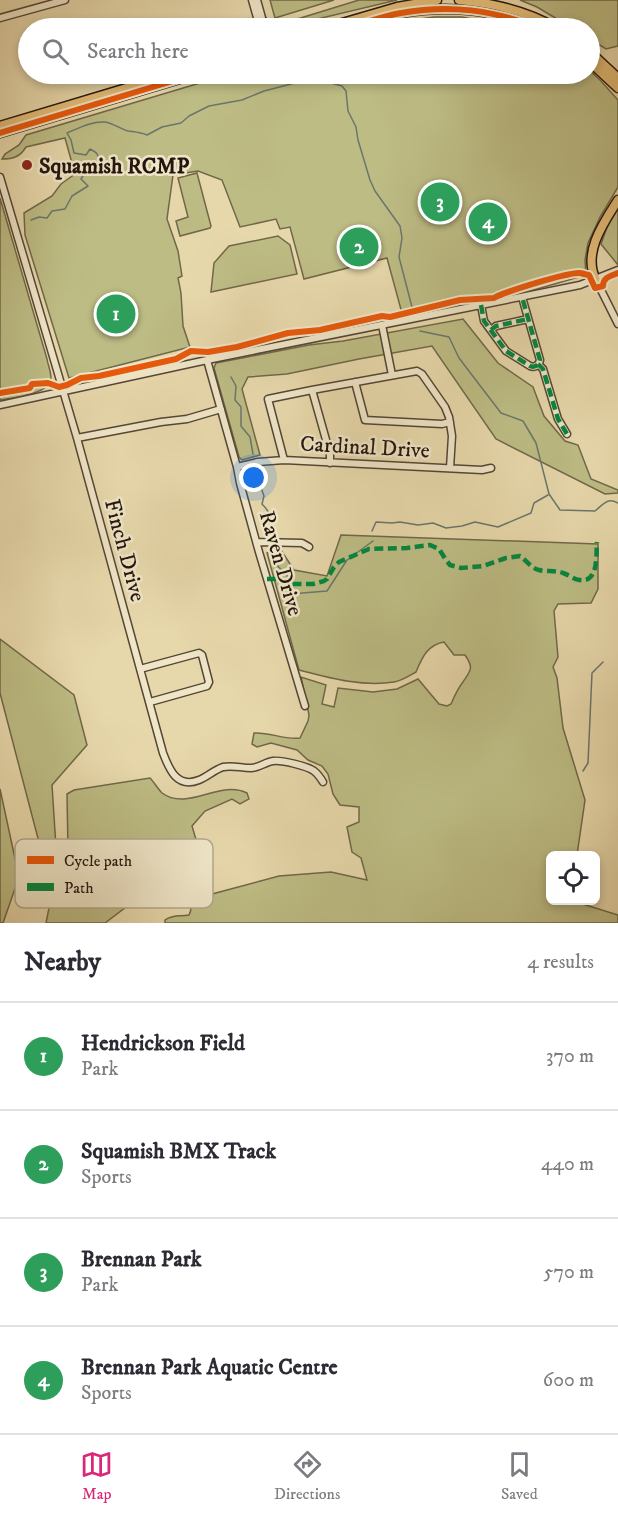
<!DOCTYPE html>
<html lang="en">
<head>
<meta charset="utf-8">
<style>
  body { margin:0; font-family:"IM FELL DW Pica",serif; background:#f2f2f3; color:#2b2b33 }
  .controls { position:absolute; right:18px; bottom:18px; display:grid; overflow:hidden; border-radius:9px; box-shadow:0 3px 9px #0003 }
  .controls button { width:54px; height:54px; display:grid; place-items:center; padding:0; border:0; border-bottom:2px solid #e1e1e2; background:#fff; color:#2b2b33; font:30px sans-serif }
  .you { position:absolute; left:254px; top:478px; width:21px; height:21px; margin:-15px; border:4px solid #fff; border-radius:50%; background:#1a73e8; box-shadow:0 0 0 9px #1a73e833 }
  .badge { display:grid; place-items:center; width:39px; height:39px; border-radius:50%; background:#db2777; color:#fff; font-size:20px; font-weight:700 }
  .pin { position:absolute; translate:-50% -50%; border:3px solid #fff; box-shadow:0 2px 6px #0006 }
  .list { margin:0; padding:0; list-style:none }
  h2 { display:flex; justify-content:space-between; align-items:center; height:78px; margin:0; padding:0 24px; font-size:26px }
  h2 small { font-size:20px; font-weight:400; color:#7c7c81 }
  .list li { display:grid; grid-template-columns:39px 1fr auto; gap:18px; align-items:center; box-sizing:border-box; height:108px; padding:0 24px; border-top:2px solid #e1e1e2 }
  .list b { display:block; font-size:22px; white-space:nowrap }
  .list p { margin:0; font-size:20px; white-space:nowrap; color:#7c7c81 }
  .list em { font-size:20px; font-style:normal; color:#7c7c81 }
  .icon { flex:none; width:33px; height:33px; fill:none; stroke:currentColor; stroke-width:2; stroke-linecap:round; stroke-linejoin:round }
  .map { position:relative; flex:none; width:618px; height:923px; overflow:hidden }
  .search { position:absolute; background:#fff; box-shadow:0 3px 9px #0003; left:18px; right:18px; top:18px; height:66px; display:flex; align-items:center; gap:15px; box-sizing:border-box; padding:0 21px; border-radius:33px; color:#7c7c81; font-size:22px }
  .sheet { height:510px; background:#fff }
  nav { display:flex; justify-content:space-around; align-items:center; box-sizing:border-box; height:84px; border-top:2px solid #e1e1e2; background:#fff; font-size:16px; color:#7c7c81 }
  nav a { display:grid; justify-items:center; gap:3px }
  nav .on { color:#db2777 }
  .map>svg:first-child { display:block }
</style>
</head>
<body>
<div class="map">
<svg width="618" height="923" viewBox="0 0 618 923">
  <rect width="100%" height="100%" fill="#e7d8ab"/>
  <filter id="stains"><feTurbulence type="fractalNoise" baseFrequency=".00333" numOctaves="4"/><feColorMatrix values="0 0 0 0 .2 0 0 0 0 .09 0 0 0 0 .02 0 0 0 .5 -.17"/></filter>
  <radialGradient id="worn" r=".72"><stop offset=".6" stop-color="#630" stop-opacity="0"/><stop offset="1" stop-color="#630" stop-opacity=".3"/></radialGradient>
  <path fill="#bdbc84" stroke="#70684a" stroke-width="1.5" d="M 270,0 L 334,0 L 275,18 Z
    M 359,0 L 397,0 L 280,28 L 278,25 Z
    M 520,0 L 618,0 L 618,46 L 606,49 L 590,39 L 590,28 L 572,28 L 537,7 Z
    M 434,17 L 462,17 L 491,23 L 506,28 L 379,28 L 402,22 Z
    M 590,71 L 600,80 L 618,100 L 618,187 L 600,217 L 588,243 L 585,260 L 586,275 L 527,292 L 403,317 L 387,258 L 304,279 L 290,227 L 280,229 L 276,219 L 240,227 L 222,180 L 198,171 L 173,175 L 167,219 L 178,251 L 182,276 L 178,278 L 181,293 L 183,326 L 190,347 L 69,378 L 25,235 L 24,213 L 52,196 L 61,184 L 75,174 L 65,138 L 26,147 C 20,157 13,159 2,159 L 5,154 L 19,145 L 26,135 L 230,74 L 590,74 Z
    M 197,173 L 211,226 L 210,228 L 180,236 L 176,221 L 188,217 L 178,178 Z
    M 0,198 L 47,359 C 48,365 51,372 51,378 C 51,394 12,398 0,400 Z
    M 618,203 L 618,265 L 601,244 L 610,219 Z
    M 278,236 L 290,245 L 297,274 L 211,292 L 214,263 L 229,246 Z
    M 463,319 L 498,363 L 533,387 L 544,416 L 565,441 L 578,445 L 591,479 L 618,490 L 618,493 L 605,494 L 496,439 L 432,346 L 359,359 L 287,374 L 248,377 L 242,389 L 260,455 L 242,460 L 239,457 L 214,368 L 216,363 L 309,345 L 343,341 Z
    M 341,535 L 598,544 L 598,589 L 591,603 L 558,604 L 554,611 L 558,657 L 553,667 L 557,678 L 563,728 L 585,800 L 577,855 L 550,856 L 550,900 L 573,901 L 618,915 L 618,923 L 165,923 L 165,920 C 174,914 180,917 189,915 C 195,904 186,898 179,890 L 182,878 L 178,874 L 139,876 L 135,878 L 133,881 L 135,899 L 134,901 L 105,923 L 46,923 L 52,893 L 52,874 L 68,850 L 67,794 L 74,790 L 150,778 C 154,782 158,789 162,793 C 188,812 220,779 247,793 L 249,799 L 240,804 L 232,799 L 205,811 L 192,826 L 212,894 L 279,876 L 331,872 L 367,880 L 361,858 L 352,852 L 347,827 L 359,822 L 359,807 L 340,805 L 333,794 L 328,774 L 322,766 L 308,760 L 297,750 L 271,743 L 257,747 L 252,744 L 254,733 C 270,732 284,740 300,738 L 308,721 L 309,715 L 301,677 L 326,685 L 322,704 L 334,707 L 338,688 L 373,692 L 397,689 L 418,679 L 439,704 L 447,706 L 451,704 C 454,697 458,688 463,682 C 471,670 474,668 465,655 L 454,655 L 444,642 C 427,645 422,658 416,672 C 409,676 401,681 394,682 C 362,687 330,678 299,670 L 267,553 L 279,547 L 294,570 L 327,576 Z
    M 0,639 L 74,695 L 87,745 L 52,785 L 56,847 L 41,850 L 0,693 Z
    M 0,789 L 19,877 L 3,923 L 0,923 Z"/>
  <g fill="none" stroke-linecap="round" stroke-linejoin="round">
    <path stroke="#69776d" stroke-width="1.5" d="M 31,220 L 39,217 L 47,218 L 52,211 L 65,209 L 72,196 L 88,186 L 81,179 L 84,174 L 79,170 L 80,167 L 99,161 C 99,154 96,152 90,149 L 86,155 L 74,153 L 71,140 L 67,133 C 79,128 92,121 105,122 C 113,123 120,129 128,131 C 135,132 140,132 147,135 L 162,127 L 181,123 L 189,116 L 209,106 L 242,100 L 264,91 L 295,83 L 324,81 L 342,86 L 346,91 L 348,111 L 356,127 L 358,140 L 370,180 L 375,191 L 400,226 L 402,238 L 399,257 L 412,307
      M 420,331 L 449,337 L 459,358 L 501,413 L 523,421 L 536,443 L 549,494 L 560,510 L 595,511 C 604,504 607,497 618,503
      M 231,377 L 236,386 L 235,400 L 241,407 L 241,426 L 250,437 L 253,454
      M 254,468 L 264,496 L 262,504 C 269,512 271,513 269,523 L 276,535
      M 372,531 L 376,522 L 392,523 L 400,522 L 418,525 L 433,523 L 446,528 L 462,526 L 475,522 L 498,527 L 531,513 L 534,503 L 548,495
      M 275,546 L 274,562 L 288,577 L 290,594 L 327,591 L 347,560 L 373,541
      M 583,771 L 588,763 L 592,673 L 603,662"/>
    <defs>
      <path id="minor" d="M 252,0 L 260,28
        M 257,0 L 264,25
        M 0,18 L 65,0
        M 0,177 L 77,438 L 163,753 C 169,769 177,789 199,780 C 207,777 214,770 223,767 C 233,765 241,768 251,768 C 259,768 265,762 273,761 C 282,760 307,766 314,771 C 318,774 320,777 323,782
        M 596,280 L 618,324
        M 481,305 L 484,321 L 506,351 L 530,366 C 535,368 539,365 540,360 L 522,297
        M 382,325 L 392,375
        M 491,330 L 496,326 L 528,319
        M 207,360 L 237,467 L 240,483 L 259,552 L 305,706
        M 538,364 L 543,369 L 558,419 L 567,434
        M 355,382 L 365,420 L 442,424 L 450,422
        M 312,390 L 330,454 L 330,463
        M 0,405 L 207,360 L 580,285 L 618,270
        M 77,438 L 161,422 L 187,419 L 221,409
        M 284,460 L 268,399 L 312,390 L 417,371 L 422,374 L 445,407 L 449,417 L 452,436 L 450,468
        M 237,467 L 258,462 L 284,460 L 482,470 L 491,468
        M 257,542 L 302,543 L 309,547
        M 140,669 L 199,653 L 202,655 L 209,682 L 207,686 L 150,702"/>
      <path id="highway" d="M 459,0 C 492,3 527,11 556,28
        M 263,22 L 268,28
        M 325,28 L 397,7 L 437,0
        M 347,28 C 365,23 383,16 401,13 C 450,4 493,10 539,28
        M 590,52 L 618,78
        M 590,62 L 618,88
        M 0,126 L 173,74
        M 0,133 L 196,74
        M 596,280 C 582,253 604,222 618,200"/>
    </defs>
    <use href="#minor" stroke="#554636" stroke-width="9"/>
    <use href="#highway" stroke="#24150f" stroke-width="11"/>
    <use href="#minor" stroke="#efe6c8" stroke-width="6"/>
    <use href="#highway" stroke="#e4bc76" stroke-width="8"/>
    <path stroke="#00873e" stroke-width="4.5" stroke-dasharray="9 4.5" stroke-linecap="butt" d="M 481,305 L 484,321 L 506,351 L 530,366 C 535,368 539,365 540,360 L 522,297
      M 491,330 L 496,326 L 528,319
      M 538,364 L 543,369 L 558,419 L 567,434
      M 267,579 L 281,579 L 286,583 L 290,584 L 313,584 L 324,581 L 327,579 L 334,567 L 339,562 L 369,549 L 407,548 L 430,545 L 439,549 L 446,560 L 450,565 L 461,568 L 483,566 L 506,558 L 520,556 C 526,560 531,568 539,570 C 547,572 555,570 563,573 C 569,575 573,579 580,580 C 599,583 596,554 597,542"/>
    <defs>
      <path id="cycleway" d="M 347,28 C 365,23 383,16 401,13 C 450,4 493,10 539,28
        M 0,133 L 196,74
        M 0,393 L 30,388 L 32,384 L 48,383 L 59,387 L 67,385 L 81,378 L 99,376 L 176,359 L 191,351 L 208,352 L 237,347 L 288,333 L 320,330 L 382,316 L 390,317 L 460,300 L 494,298 C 504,292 568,272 580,273 C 580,273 588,275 589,275 L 595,288 L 603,286 C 603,277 611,276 618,273"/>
    </defs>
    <use href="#cycleway" stroke="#efe6c8" stroke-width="10"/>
    <use href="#cycleway" stroke="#e8590c" stroke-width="6"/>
  </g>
  <circle fill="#8f2418" stroke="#efe6c8" stroke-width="2" cx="27" cy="165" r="6"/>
  <g text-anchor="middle" stroke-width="5" stroke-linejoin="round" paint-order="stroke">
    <g font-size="22" font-weight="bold" fill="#24150f" stroke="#efe6c8" text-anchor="start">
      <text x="39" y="173">Squamish RCMP</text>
    </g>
    <g font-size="22" fill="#24150f" stroke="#efe6c8">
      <text transform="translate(365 446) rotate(3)" y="8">Cardinal Drive</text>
      <text transform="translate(126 550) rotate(75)" y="8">Finch Drive</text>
      <text transform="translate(282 563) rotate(74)" y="8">Raven Drive</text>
    </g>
  </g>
  <rect x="15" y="839" width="198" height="69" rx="9" fill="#efe6c8" stroke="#b2a790" stroke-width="1.5"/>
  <rect x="27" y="856" width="27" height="8" fill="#e8590c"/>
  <rect x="27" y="883" width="27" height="8" fill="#00873e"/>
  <g font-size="16" fill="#24150f">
    <text x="64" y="866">Cycle path</text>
    <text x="64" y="893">Path</text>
  </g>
  <rect width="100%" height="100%" filter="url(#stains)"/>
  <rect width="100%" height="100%" fill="url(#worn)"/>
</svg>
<div class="controls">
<button><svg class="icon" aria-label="locate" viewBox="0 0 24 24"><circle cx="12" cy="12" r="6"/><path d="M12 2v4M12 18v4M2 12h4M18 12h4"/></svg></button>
</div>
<div class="you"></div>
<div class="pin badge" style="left:116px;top:314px;background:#2e9e5b">1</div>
<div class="pin badge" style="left:359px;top:247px;background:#2e9e5b">2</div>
<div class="pin badge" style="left:440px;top:202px;background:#2e9e5b">3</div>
<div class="pin badge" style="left:488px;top:222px;background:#2e9e5b">4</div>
<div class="search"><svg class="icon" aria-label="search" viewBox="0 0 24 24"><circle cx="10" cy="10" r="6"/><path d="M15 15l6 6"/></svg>Search here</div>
</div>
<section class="sheet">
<h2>Nearby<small>4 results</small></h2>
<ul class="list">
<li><span class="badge" style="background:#2e9e5b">1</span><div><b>Hendrickson Field</b><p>Park</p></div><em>370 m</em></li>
<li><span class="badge" style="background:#2e9e5b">2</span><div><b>Squamish BMX Track</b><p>Sports</p></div><em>440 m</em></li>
<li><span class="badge" style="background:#2e9e5b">3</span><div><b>Brennan Park</b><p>Park</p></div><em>570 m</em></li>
<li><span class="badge" style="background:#2e9e5b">4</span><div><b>Brennan Park Aquatic Centre</b><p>Sports</p></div><em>600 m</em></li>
</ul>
</section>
<nav>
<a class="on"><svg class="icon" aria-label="map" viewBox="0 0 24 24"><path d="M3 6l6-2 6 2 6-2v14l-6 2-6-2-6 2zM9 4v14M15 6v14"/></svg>Map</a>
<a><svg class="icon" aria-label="directions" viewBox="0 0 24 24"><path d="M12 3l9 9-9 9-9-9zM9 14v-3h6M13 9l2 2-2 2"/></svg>Directions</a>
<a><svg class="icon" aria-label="saved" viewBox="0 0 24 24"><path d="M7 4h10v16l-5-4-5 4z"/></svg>Saved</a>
</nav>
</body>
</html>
